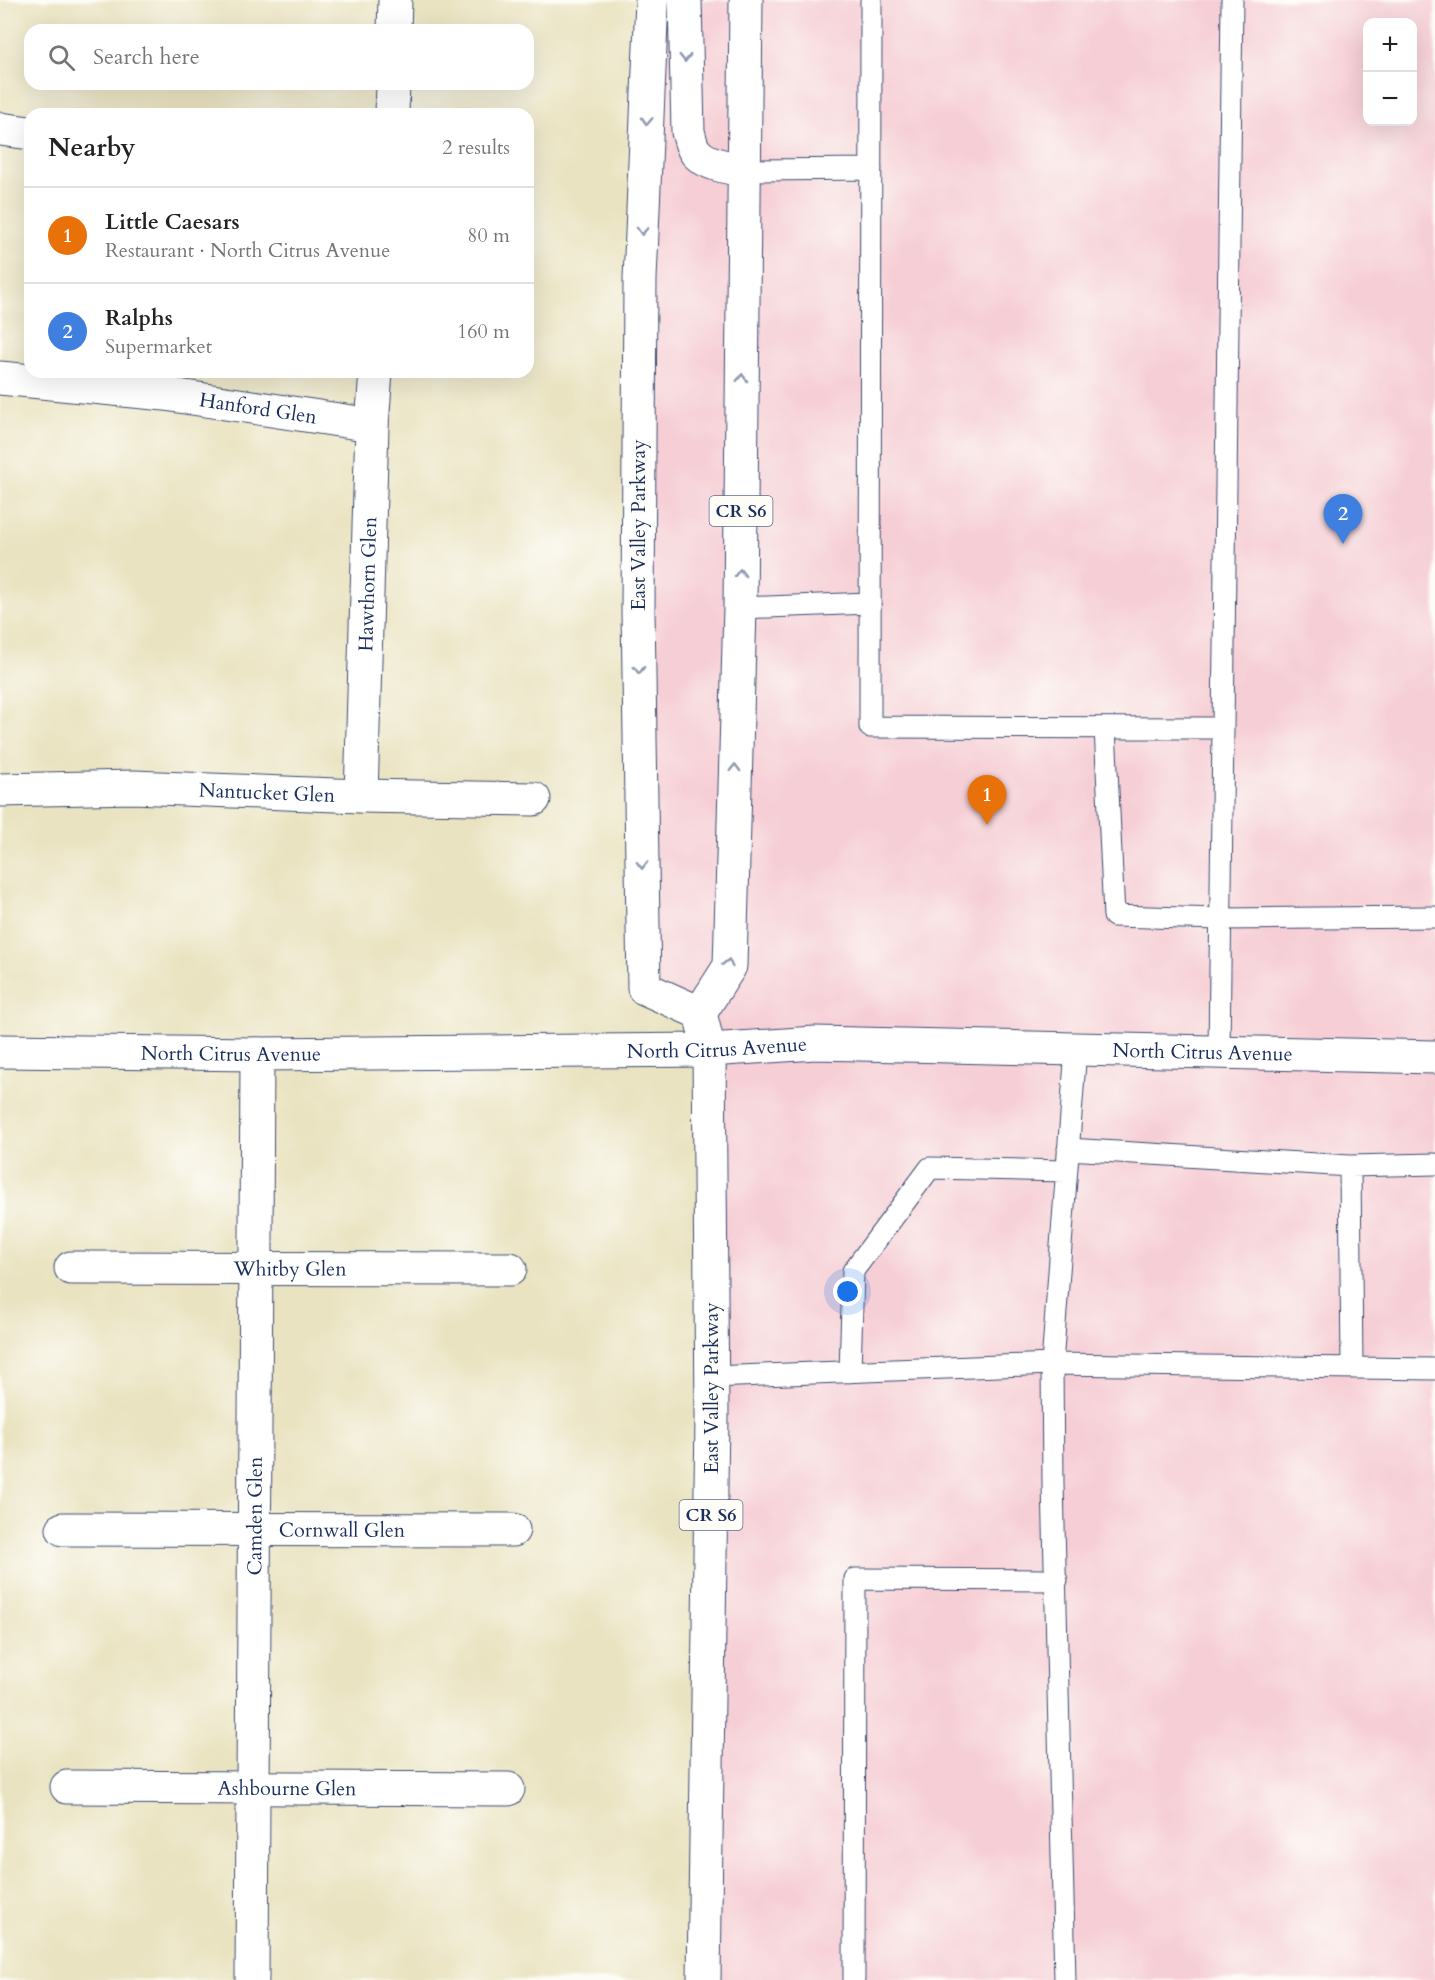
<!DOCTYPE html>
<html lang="en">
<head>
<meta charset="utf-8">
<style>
  body { margin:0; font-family:Cardo,serif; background:#f6f6f6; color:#222 }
  .controls { position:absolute; right:18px; top:18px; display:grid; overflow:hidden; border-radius:12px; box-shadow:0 6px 24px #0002 }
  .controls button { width:54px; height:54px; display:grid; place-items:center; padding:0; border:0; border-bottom:2px solid #e0e0e0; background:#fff; color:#222; font:30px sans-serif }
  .you { position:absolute; left:848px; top:1292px; width:21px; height:21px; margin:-15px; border:4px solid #fff; border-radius:50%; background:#1a73e8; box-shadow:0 0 0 9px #1a73e833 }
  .badge { display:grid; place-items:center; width:39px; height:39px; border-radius:50%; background:#ea580c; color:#fff; font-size:20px; font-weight:700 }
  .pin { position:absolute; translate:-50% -50px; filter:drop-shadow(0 2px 3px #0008) }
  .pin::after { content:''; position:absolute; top:32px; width:21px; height:18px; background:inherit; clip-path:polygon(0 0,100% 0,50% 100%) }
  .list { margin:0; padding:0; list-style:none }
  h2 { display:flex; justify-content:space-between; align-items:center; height:78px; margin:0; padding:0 24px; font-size:26px }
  h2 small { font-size:20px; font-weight:400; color:#767676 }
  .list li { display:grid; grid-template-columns:39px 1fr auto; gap:18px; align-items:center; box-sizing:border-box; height:96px; padding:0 24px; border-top:2px solid #e0e0e0 }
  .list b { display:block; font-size:22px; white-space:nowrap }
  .list p { margin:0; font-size:20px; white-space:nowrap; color:#767676 }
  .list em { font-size:20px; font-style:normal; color:#767676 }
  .icon { flex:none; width:33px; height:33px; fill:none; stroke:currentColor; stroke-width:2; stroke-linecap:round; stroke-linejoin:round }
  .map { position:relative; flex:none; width:1435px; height:1980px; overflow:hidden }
  .search { position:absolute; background:#fff; box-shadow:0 6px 24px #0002; left:24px; top:24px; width:510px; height:66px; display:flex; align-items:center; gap:15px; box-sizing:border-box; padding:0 21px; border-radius:18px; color:#767676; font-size:22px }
  .panel { position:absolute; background:#fff; box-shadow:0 6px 24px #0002; left:24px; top:108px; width:510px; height:270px; border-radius:18px }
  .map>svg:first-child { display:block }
</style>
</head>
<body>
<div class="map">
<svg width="1435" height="1980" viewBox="0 0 1435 1980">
  <rect width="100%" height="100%" fill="#fdfcf7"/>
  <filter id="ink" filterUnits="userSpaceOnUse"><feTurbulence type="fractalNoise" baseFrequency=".0167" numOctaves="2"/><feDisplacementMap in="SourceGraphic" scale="12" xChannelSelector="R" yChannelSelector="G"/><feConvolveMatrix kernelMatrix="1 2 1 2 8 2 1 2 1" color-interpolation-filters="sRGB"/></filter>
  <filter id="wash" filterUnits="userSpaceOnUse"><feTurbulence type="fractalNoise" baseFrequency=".008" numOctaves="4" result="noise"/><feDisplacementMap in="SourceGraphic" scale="24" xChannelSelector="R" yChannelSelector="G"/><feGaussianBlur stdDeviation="1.35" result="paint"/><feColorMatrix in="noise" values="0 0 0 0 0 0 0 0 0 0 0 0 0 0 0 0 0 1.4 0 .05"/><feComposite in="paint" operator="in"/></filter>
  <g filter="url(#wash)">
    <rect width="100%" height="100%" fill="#eae3c1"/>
    <path fill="#f6cfd6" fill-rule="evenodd" d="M 652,0 L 1435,0 L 1435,1980 L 704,1980 L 700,1013 L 644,988 ZM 1368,22 L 1412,22 L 1412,122 L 1368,122 Z"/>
  </g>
  <g filter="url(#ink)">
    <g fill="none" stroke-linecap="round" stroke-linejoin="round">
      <defs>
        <path id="service" d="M 871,0 L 870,727 L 1222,728
          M 745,170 L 871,169
          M 740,608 L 870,603
          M 1105,728 L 1114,916 L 1220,919 L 1435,917
          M 1219,1052 L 1232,0
          M 1068,1149 L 1350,1166
          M 1352,1368 L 1350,1166 L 1435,1164
          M 850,1372 L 853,1271 L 930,1168 L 1066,1171
          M 712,1377 L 1052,1364 L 1076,1049
          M 854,1980 L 855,1579 L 1057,1580
          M 1065,1980 L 1053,1483 L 1052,1364 L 1435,1369"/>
        <g id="minor">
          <path d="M 394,30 L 395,0"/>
          <path d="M 392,114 L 393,84"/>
          <path d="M 0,129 L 30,133"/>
          <path id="s1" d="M 0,378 L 165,394 L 372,425"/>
          <path id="s2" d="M 0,790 L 133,787 L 361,796 L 534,799"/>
          <path id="s3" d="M 361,796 L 372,425 L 376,372"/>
          <path id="s4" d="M 71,1268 L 510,1269"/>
          <path id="s5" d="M 63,1529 L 513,1530"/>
          <path id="s6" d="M 67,1787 L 508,1789"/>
          <path id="s7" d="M 252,1980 L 257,1054"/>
        </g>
        <g id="tertiary">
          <path id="s8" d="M 0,1051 L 257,1054 L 709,1050 L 815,1043 L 1435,1057"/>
        </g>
        <path id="primary" d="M 652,0 L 640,279 L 638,611 L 644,988 L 700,1013
          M 685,0 L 688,132 C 690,137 691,146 695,151 C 704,164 730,168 745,170
          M 704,1980 L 712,1416 L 709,1050 L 700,1013 L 730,966 L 740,608 L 746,0"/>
      </defs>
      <use href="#service" stroke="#3a4a6d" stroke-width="23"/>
      <use href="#minor" stroke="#3a4a6d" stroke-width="35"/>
      <use href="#tertiary" stroke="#3a4a6d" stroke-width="35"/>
      <use href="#primary" stroke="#3a4a6d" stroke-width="35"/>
      <use href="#service" stroke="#fff" stroke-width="21"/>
      <use href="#minor" stroke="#fff" stroke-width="33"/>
      <use href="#tertiary" stroke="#fff" stroke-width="33"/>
      <use href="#primary" stroke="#fff" stroke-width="33"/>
    </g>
    <defs><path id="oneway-chevron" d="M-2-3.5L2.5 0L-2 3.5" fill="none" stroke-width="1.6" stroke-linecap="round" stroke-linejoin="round" transform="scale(1.5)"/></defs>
    <g stroke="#8d97ae">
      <use href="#oneway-chevron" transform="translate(685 58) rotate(90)"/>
      <use href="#oneway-chevron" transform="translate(647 121) rotate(93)"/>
      <use href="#oneway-chevron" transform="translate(642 231) rotate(92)"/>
      <use href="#oneway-chevron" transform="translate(742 378) rotate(-89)"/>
      <use href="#oneway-chevron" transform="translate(740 573) rotate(-89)"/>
      <use href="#oneway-chevron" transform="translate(639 670) rotate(89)"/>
      <use href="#oneway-chevron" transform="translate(735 768) rotate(-89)"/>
      <use href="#oneway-chevron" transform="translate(642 865) rotate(89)"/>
      <use href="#oneway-chevron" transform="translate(728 963) rotate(-77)"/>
    </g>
  </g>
  <g text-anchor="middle" stroke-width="4.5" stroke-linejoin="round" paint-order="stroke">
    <g fill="#fdfcf7" stroke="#5f6c8c" stroke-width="1.5">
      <rect x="709.5" y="496" width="63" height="30" rx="4.5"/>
      <rect x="679.5" y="1500" width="63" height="30" rx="4.5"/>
    </g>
    <g font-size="18" font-weight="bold" fill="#1b2f5e">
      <text x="741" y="517">CR S6</text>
      <text x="711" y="1521">CR S6</text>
    </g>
    <g font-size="20" fill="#1b2f5e" stroke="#fdfcf7">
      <text dy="7" stroke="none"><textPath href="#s1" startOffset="260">Hanford Glen</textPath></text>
      <text transform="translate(638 525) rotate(-90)" y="7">East Valley Parkway</text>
      <text dy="7" stroke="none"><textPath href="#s3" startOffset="212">Hawthorn Glen</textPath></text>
      <text dy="7" stroke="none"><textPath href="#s2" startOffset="267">Nantucket Glen</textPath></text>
      <text dy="7" stroke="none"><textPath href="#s8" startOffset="717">North Citrus Avenue</textPath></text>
      <text dy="7" stroke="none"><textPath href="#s8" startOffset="231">North Citrus Avenue</textPath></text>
      <text dy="7" stroke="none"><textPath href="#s8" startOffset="1203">North Citrus Avenue</textPath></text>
      <text dy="7" stroke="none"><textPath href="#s4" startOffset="219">Whitby Glen</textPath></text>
      <text transform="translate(711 1388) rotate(-90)" y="7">East Valley Parkway</text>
      <text dy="7" stroke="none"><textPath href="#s7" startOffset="464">Camden Glen</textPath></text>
      <text dy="7" stroke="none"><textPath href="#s5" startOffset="279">Cornwall Glen</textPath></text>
      <text dy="7" stroke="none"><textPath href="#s6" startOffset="220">Ashbourne Glen</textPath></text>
    </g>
  </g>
</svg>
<div class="controls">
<button>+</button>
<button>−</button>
</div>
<div class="you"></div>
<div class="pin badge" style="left:987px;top:825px;background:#e8710a">1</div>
<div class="pin badge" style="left:1343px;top:544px;background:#3f7fe0">2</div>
<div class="search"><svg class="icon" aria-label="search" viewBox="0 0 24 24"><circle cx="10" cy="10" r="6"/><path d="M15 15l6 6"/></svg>Search here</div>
<section class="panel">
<h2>Nearby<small>2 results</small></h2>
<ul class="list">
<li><span class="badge" style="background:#e8710a">1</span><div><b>Little Caesars</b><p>Restaurant · North Citrus Avenue</p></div><em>80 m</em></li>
<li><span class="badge" style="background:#3f7fe0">2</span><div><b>Ralphs</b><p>Supermarket</p></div><em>160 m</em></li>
</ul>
</section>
</div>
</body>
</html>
